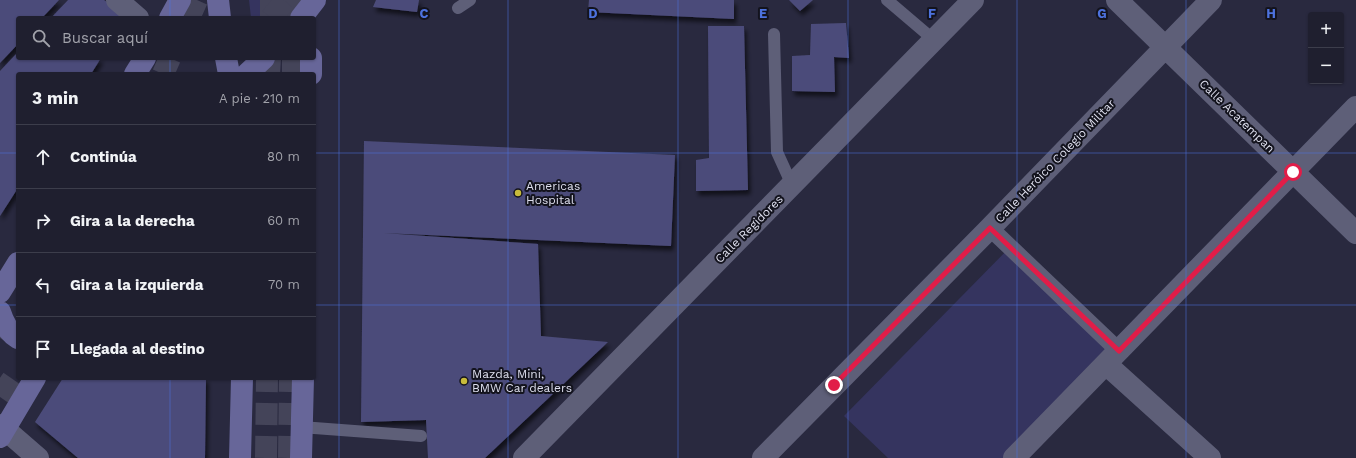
<!DOCTYPE html>
<html lang="es">
<head>
<meta charset="utf-8">
<style>
  body { margin:0; font-family:"Work Sans",sans-serif; background:#272737; color:#f1f3f6 }
  .controls { position:absolute; right:12px; top:12px; display:grid; overflow:hidden; border-radius:4px; box-shadow:0 1px 3px #0004 }
  .controls button { width:36px; height:36px; display:grid; place-items:center; padding:0; border:0; border-bottom:1px solid #3c3d4b; background:#1f1f2f; color:#f1f3f6; font:20px sans-serif }
  .stop { position:absolute; width:12px; height:12px; margin:-9px; border:3px solid #e11d48; border-radius:50%; background:#fff }
  .stop.end { background:#e11d48; border-color:#fff; box-shadow:0 1px 4px #0008 }
  .list { margin:0; padding:0; list-style:none }
  h2 { display:flex; justify-content:space-between; align-items:center; height:52px; margin:0; padding:0 16px; font-size:17px }
  h2 small { font-size:13px; font-weight:400; color:#a1a2aa }
  .list li { display:grid; grid-template-columns:26px 1fr auto; gap:12px; align-items:center; box-sizing:border-box; height:64px; padding:0 16px; border-top:1px solid #3c3d4b }
  .list b { display:block; font-size:15px; white-space:nowrap }
  .list em { font-size:13px; font-style:normal; color:#a1a2aa }
  .icon { flex:none; width:22px; height:22px; fill:none; stroke:currentColor; stroke-width:2; stroke-linecap:round; stroke-linejoin:round }
  .map { position:relative; flex:none; width:1356px; height:458px; overflow:hidden }
  .search { position:absolute; background:#1f1f2f; box-shadow:0 1px 3px #0004; left:16px; top:16px; width:300px; height:44px; display:flex; align-items:center; gap:10px; box-sizing:border-box; padding:0 14px; border-radius:4px; color:#a1a2aa; font-size:15px }
  .panel { position:absolute; background:#1f1f2f; box-shadow:0 1px 3px #0004; left:16px; top:72px; width:300px; height:308px; border-radius:4px }
  .map>svg:first-child { display:block }
</style>
</head>
<body>
<div class="map">
<svg width="1356" height="458" viewBox="0 0 1356 458">
  <defs>
    <filter id="shadow"><feDropShadow dx="2.5" dy="4.5" stdDeviation="2" flood-color="#0009"/></filter>
  </defs>
  <rect width="100%" height="100%" fill="#29293f"/>
  <path fill="#35345f" d="M 249,0 L 274,0 L 260,18 L 251,18 Z
    M 1015,242 L 1119,342 L 1005,458 L 888,458 L 844,416 Z"/>
  <path fill="#4c4c7a" filter="url(#shadow)" d="M 0,0 L 59,0 L 42,18 L 18,18 L 18,44 L 0,63 Z
    M 68,0 L 104,0 L 128,16 L 126,18 L 51,18 Z
    M 376,0 L 419,0 L 417,12 L 373,7 Z
    M 589,0 L 734,0 L 734,19 L 588,12 Z
    M 789,0 L 813,0 L 800,11 Z
    M 846,23 L 849,58 L 834,57 L 835,92 L 792,91 L 792,56 L 810,55 L 811,24 Z
    M 708,26 L 744,26 L 748,190 L 696,191 L 696,160 L 709,158 Z
    M 18,52 L 18,58 L 101,58 L 91,74 L 18,74 L 18,188 L 0,216 L 0,71 Z
    M 364,141 L 675,155 L 671,246 L 383,233 L 538,244 L 541,336 L 608,342 L 485,458 L 428,458 L 426,420 L 361,422 Z
    M 63,378 L 206,378 L 205,458 L 78,458 L 35,422 Z"/>
  <g fill="none" stroke-linecap="round" stroke-linejoin="round">
    <path stroke="#444459" stroke-width="22" stroke-dasharray="22 11" stroke-linecap="butt" d="M 271,18 L 271,0
      M 294,18 L 294,0
      M 269,74 L 270,58
      M 293,74 L 293,58
      M 266,458 L 267,378
      M 289,458 L 290,378"/>
    <path stroke="#444459" stroke-width="22" stroke-dasharray="22 11" stroke-linecap="butt" d="M 189,18 L 197,0
      M 271,18 L 286,0
      M 163,74 L 170,58
      M 0,338 L 18,311
      M 0,397 L 18,371"/>
    <path stroke="#5e5f78" stroke-width="12" d="M 887,0 L 934,40
      M 458,8 L 470,0
      M 774,34 L 777,152 L 792,185
      M 301,427 L 421,436"/>
    <path stroke="#5e5f78" stroke-width="17" d="M 990,228 L 1119,351"/>
    <path stroke="#5e5f78" stroke-width="22" d="M 117,0 L 138,18
      M 1117,0 L 1356,233
      M 1106,364 L 1210,458
      M 0,425 L 38,458
      M 524,458 L 973,0
      M 763,458 L 990,228 L 1211,0
      M 1014,458 L 1356,107"/>
    <path stroke="#676699" stroke-width="22" d="M 218,0 L 220,18
      M 170,18 L 180,0
      M 301,18 L 315,0
      M 226,58 L 229,74
      M 135,74 L 145,58
      M 247,74 L 264,58
      M 311,74 L 311,58
      M 0,292 L 18,263
      M 0,312 C 3,322 8,332 18,338
      M 0,437 L 35,378
      M 240,458 L 242,378
      M 301,458 L 303,378"/>
  </g>
  <g fill="none" stroke-linecap="round" stroke-linejoin="round">
    <path stroke="#e11d48" stroke-width="5" d="M 834,385 L 990,228 L 1119,351 L 1293,172"/>
  </g>
  <path fill="none" stroke="#4d72de" stroke-width="1" stroke-opacity="0.55" d="M 170,0 L 170,18M 339,0 L 339,458M 508,0 L 508,458M 678,0 L 678,458M 848,0 L 848,458M 1017,0 L 1017,458M 1186,0 L 1186,458M 170,58 L 170,74M 0,153 L 18,153M 314,153 L 1356,153M 0,305 L 18,305M 314,305 L 1356,305M 170,378 L 170,458"/>
  <g fill="#c8bb3b" stroke="#13131d" stroke-width="1.5">
    <circle cx="518" cy="193" r="4"/>
    <circle cx="464" cy="381" r="4"/>
  </g>
  <g text-anchor="middle" stroke-width="4" stroke-linejoin="round" paint-order="stroke">
    <g font-size="12" fill="#dedfee" stroke="#13131d">
      <text transform="translate(1237 116) rotate(44)" y="4">Calle Acatempan</text>
      <text transform="translate(1055 161) rotate(-46)" y="4">Calle Heróico Colegio Militar</text>
      <text transform="translate(749 229) rotate(-45)" y="4">Calle Regidores</text>
    </g>
    <g font-size="12" fill="#dedfee" stroke="#13131d" text-anchor="start">
      <text x="526" y="190">Americas<tspan x="526" dy="14">Hospital</tspan></text>
      <text x="472" y="378">Mazda, Mini,<tspan x="472" dy="14">BMW Car dealers</tspan></text>
    </g>
  </g>
  <g font-size="13" text-anchor="middle" font-weight="bold" fill="#4d72de" stroke="#13131d" stroke-width="4" stroke-linejoin="round" paint-order="stroke">
    <text x="424" y="18">C</text>
    <text x="593" y="18">D</text>
    <text x="763" y="18">E</text>
    <text x="932" y="18">F</text>
    <text x="1102" y="18">G</text>
    <text x="1271" y="18">H</text>
  </g>
</svg>
<div class="controls">
<button>+</button>
<button>−</button>
</div>
<div class="stop" style="left:1293px;top:172px"></div>
<div class="stop end" style="left:834px;top:385px"></div>
<div class="search"><svg class="icon" aria-label="search" viewBox="0 0 24 24"><circle cx="10" cy="10" r="6"/><path d="M15 15l6 6"/></svg>Buscar aquí</div>
<section class="panel">
<h2>3 min<small>A pie · 210 m</small></h2>
<ul class="list">
<li><svg class="icon" aria-label="ahead" viewBox="0 0 24 24"><path d="M12 20V5M6 11l6-6 6 6"/></svg><div><b>Continúa</b></div><em>80 m</em></li>
<li><svg class="icon" aria-label="right" viewBox="0 0 24 24"><path d="M7 20v-9h11M14 6l5 5-5 5"/></svg><div><b>Gira a la derecha</b></div><em>60 m</em></li>
<li><svg class="icon" aria-label="left" viewBox="0 0 24 24"><path d="M17 20v-9H6M10 6l-5 5 5 5"/></svg><div><b>Gira a la izquierda</b></div><em>70 m</em></li>
<li><svg class="icon" aria-label="arrive" viewBox="0 0 24 24"><path d="M6 21V4h12l-3 4 3 4H6"/></svg><div><b>Llegada al destino</b></div></li>
</ul>
</section>
</div>
</body>
</html>
